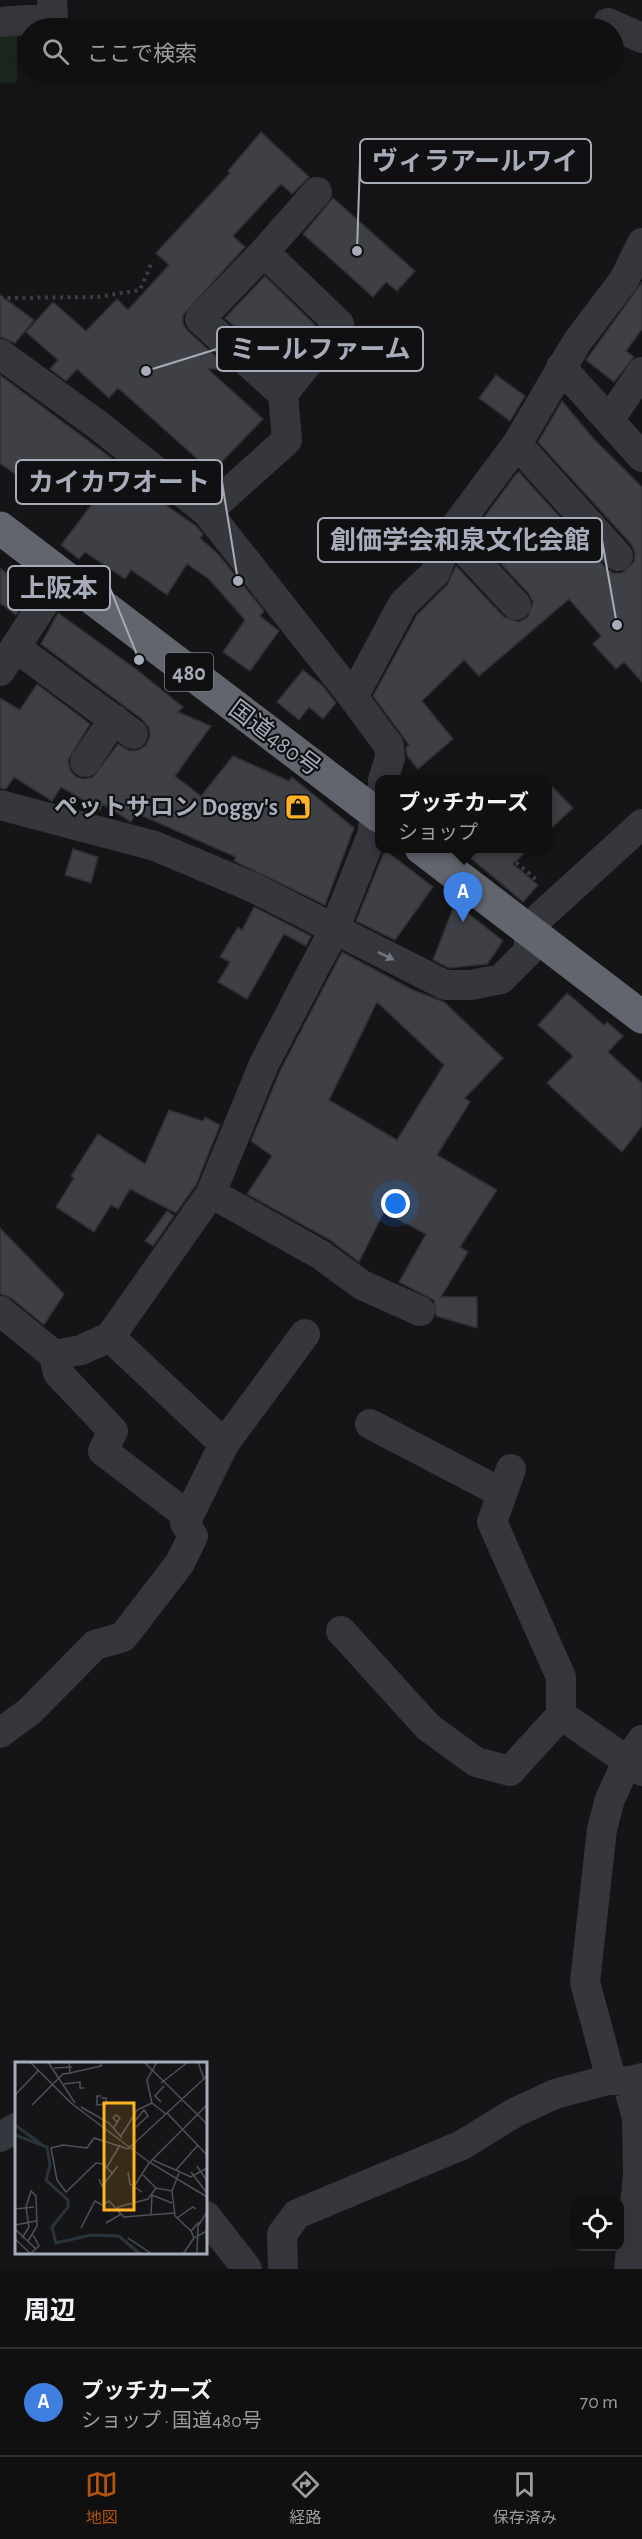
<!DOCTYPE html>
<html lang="ja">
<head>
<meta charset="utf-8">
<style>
  body { margin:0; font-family:"Alegreya Sans","Noto Sans JP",sans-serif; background:#19191a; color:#f1f3f6 }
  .controls { position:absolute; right:18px; bottom:18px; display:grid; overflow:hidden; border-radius:12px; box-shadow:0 6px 24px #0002 }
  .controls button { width:54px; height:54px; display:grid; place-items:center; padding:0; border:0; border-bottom:2px solid #303031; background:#101011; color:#f1f3f6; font:30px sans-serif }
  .you { position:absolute; left:396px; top:1204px; width:21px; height:21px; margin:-15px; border:4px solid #fff; border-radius:50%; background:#1a73e8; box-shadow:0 0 0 9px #1a73e833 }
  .badge { display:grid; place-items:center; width:39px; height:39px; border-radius:50%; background:#b45309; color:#fff; font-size:20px; font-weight:700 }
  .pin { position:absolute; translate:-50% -50px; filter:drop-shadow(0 2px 3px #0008) }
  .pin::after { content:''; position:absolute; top:32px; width:21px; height:18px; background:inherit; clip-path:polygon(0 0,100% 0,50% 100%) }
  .popup { position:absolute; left:375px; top:775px; width:177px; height:78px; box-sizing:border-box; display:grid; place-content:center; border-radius:12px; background:#101011; filter:drop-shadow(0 2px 4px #0005); font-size:20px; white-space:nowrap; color:#9c9d9f }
  .popup b { font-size:22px; color:#f1f3f6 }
  .popup::after { content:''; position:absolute; left:50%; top:100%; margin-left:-12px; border:12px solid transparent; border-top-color:#101011 }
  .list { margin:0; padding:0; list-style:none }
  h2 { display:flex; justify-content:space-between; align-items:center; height:78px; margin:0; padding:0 24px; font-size:26px }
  h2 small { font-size:20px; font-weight:400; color:#9c9d9f }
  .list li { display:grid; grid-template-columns:39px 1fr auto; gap:18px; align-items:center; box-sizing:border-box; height:108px; padding:0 24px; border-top:2px solid #303031 }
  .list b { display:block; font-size:22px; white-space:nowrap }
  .list p { margin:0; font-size:20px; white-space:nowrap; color:#9c9d9f }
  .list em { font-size:20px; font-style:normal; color:#9c9d9f }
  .icon { flex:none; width:33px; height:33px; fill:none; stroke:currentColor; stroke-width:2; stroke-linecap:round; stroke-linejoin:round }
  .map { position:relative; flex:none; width:642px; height:2269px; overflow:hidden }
  .search { position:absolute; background:#101011; box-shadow:0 6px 24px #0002; left:18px; right:18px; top:18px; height:66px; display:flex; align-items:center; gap:15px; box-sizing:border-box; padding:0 21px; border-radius:33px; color:#9c9d9f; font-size:22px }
  .sheet { height:186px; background:#101011 }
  nav { display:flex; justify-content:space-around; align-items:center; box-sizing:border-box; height:84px; border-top:2px solid #303031; background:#101011; font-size:16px; color:#9c9d9f }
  nav a { display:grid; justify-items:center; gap:3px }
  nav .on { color:#b45309 }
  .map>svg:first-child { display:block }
</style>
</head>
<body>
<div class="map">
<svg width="642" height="2269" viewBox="0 0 642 2269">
  <rect width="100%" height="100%" fill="#151517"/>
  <path fill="#1d261e" d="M 17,33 L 17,82 L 0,83 L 0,34 Z"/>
  <path fill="#3f4045" stroke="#2f2f33" stroke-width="1.5" fill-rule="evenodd" d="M 261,132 L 309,177 L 292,194 L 281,184 L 233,236 L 245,247 L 183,315 L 183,324 L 188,331 L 223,363 L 217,369 L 208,369 L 263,419 L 212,472 L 118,388 L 109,398 L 77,369 L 66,381 L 50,369 L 58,360 L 26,332 L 53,302 L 86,331 L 117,299 L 128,310 L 169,265 L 156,253 L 230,173 L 228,171 Z
    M 333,198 L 415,271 L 397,291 L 386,282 L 373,297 L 303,234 Z
    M 265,276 L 315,325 L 296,346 L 298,348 L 280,368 L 225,318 Z
    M 642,282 L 642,329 L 626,351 L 634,357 L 614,382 L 586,360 Z
    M 0,295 L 34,320 L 15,343 L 0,337 Z
    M 0,375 L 122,466 L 114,478 L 152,504 L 156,498 L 196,526 L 203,534 L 200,538 L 219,555 L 264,611 L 260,616 L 279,631 L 250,671 L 223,652 L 245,620 L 209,579 L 187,564 L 167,595 L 131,570 L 125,579 L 85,552 L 79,559 L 61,545 L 102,491 L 58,460 L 45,477 L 38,472 L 29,484 L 0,463 Z
    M 496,375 L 525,396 L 510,421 L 479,398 Z
    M 562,401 L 593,438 L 642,487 L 642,682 L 624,662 L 616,669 L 593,644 L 601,636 L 569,599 L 479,676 L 464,660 L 422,701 L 453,739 L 418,769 L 407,756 L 406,747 L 409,745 L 373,696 L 417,615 L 447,585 L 456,566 L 504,617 L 519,622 L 528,617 L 533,602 L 529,594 L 480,541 L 489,532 L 480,523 L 516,474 L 519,472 L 606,568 L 613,573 L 622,573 L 634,562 L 635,553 L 631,544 L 538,442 Z
    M 0,568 L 31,592 L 16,615 L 0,603 Z
    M 58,613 L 136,669 L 183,707 L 178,712 L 211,726 L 175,776 L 201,796 L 233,756 L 289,781 L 292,777 L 354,828 L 325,905 L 234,861 L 236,857 L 136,813 L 131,822 L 103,804 L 100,810 L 61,787 L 52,801 L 14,777 L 6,789 L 0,788 L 0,698 L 20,710 L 37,684 L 90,724 L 68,760 L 70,770 L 76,777 L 84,779 L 93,777 L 118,744 L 130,751 L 139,750 L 146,745 L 150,736 L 149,728 L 143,720 L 41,644 Z
    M 303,670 L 323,686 L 336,703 L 323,719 L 309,707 L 299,720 L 277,702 Z
    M 547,781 L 573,808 L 547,832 Z
    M 73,849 L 98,857 L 91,883 L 65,875 Z
    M 460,849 L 529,849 L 513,864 L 538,885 L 523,902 Z
    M 385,850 L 433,887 L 395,940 L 356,921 Z
    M 455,903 L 503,941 L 487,964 L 449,968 L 433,960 Z
    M 254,907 L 311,936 L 306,946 L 284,934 L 247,999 L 218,982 L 230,962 L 220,957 L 238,927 L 242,930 Z
    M 342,952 L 413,990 L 444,1002 L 503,1058 L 465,1098 L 470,1102 L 437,1155 L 497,1190 L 460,1247 L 468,1252 L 441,1297 L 477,1297 L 477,1328 L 436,1316 L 434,1300 L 399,1282 L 426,1234 L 384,1212 L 359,1262 L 330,1240 L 247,1194 L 272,1156 L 251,1141 L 280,1071 ZM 377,1002 L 444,1065 L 397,1140 L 329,1100 Z
    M 567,993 L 604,1025 L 607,1022 L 623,1036 L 608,1052 L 642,1083 L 642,1126 L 622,1152 L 547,1083 L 573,1056 L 538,1025 Z
    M 169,1110 L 203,1121 L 205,1117 L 220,1125 L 196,1185 L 176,1213 L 130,1189 L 118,1209 L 111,1205 L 94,1232 L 56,1207 L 74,1178 L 71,1176 L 98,1134 L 145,1164 Z
    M 167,1211 L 174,1216 L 153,1246 L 145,1241 Z
    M 0,1228 L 64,1294 L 44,1325 L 11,1298 L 0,1294 Z"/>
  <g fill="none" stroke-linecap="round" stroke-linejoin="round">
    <path stroke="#3c3e44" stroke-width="4" stroke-dasharray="3 4.5" stroke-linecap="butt" d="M 0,298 L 97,297 L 140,290 L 152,262
      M 499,848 L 539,882"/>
    <path stroke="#36373d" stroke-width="30" d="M 0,22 L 53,18 L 52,0
      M 608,23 L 642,38
      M 264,252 L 317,192
      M 0,354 L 98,425 L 207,512 L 353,697 L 389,746 L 390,758 L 383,780
      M 561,367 L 642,457
      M 609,420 L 642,372
      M 517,444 L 618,556
      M 207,512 L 287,440 L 283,394 L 339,324 L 264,252 L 200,319 L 283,394
      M 450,534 L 516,605
      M 15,647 L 133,734
      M 0,671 L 62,575
      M 353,697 L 403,604 L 435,573 L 450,534 L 517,444 L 577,342 L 624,280 L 642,243
      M 85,762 L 114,719
      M 0,805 L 155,846 L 252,887 L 445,985 L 471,985 L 501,979 L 528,952 L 530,932 L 541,916 L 642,824
      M 211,1193 L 321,1255 L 362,1285 L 420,1311
      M 0,1311 L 54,1355 L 58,1373 L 113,1431 L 103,1451 L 188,1516
      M 110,1337 L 224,1444
      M 54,1355 L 81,1350 L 110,1337 L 211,1193 L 264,1064 L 334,930 L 372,835 L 379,795
      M 370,1424 L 502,1493
      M 511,1469 L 492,1522 L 561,1677 L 561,1715 L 642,1771
      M 341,1631 L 428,1727 L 476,1762 L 510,1771 L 561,1715
      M 0,1733 L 30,1711 L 95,1645 L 123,1637 L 180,1563 L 193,1536 L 185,1523 L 224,1444 L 305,1334
      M 611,2079 L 585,1982 L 602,1829 L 610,1799 L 627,1762 L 642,1740
      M 627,2082 L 637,2118 L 638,2174 L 629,2269
      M 0,2137 L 16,2128
      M 206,2216 L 247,2269
      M 283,2269 L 282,2234 L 297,2214 L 462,2145 L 514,2113 L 555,2094 L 611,2079 L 627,2082 L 642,2078"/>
    <path stroke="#61656e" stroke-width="33" d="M 0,528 L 379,816
      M 421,848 L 642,1017"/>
  </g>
  <defs><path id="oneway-solid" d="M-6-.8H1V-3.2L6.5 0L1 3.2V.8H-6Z" transform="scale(1.5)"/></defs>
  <use fill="#747781" href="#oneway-solid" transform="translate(386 956) rotate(26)"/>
  <defs>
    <symbol id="shop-square" viewBox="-11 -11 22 22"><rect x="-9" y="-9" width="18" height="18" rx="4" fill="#ffb325" stroke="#101012"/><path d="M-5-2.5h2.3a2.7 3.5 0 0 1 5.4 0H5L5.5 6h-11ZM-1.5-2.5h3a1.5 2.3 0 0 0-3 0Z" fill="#111"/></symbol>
  </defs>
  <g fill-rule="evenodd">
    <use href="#shop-square" x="283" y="792" width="30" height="30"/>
  </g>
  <g text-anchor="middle" stroke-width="4.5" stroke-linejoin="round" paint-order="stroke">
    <rect fill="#101012" stroke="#797d87" stroke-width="1.5" x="165" y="653" width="48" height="38" rx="4.5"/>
    <g font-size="22" font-weight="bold" fill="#a6acb9">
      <text x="189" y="680">480</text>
    </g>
    <g font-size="24" fill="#a6acb9" stroke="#101012">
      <text transform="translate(275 738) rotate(37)" y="8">国道480号</text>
    </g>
    <g font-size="24" font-weight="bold" fill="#a6acb9" stroke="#101012" text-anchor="end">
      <text x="278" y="815">ペットサロン Doggy's</text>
    </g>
  </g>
  <g transform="translate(15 2062)">
    <rect width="192" height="192" fill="#151517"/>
    <path fill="none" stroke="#2a343c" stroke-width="3" d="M 0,63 L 26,82M 0,73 L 32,85 L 35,103 L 31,118 L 53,138 L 53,145 L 37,165 L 41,181 L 76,173 L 104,174 L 125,192"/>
    <path fill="none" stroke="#4f5158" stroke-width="1.5" d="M 15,0 L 56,41 L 134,100 L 192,135M 33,0 L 60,41M 129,0 L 192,62M 142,0 L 132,18 L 134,28 L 137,41 L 151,52M 183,0 L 189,17M 39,6 L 57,5M 55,11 L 86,4 L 86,0M 146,21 L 173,0M 49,22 L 65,20 L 65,26 L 69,26M 0,33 L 23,9M 86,34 L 82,34 L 82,43 L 91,42 L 91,36 L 86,36M 146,40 L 140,34 L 149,24M 17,43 L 48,12 L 55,11 L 54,0M 66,45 L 94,61 L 107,76M 152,51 L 192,93M 118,61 L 129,48 L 133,54 L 121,65M 99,65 L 105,56 L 101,53 L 98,56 L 102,60M 106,74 L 122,48 L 137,41M 138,98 L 176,115 L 192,106M 135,100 L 192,43M 182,104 L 192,119M 92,105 L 105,83M 161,108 L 183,83M 113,110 L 115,122 L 127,130M 176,110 L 192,131M 98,112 L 88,102 L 81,101 L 51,130 L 42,118 L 36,86 L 48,83 L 72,86 L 79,76 L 113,87 L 192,14M 128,113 L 141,126M 84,117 L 87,124 L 103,104M 157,129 L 160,154 L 176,169M 118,139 L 118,126 L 134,101M 0,147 L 19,145M 136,153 L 137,133 L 157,141M 162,156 L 178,145 L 181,147M 184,160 L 176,169 L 179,176 L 192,169M 91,161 L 105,153 L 103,145 L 133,137 L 141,126 L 157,129 L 164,111M 0,163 L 21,159M 66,166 L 80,139 L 87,143 L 94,139 L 109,155 L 159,151M 0,167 L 21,187M 7,176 L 14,165 L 11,145 L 16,129 L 21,134 L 22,164 L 13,179M 113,176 L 137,192M 0,177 L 16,192M 16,191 L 24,184 L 18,173M 168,192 L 179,176M 182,192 L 183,164 L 192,150"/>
    <path fill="#ffb325" fill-opacity="0.15" stroke="#ffb325" stroke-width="3" d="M 89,41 L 119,41 L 119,148 L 89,148 Z"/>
    <rect width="192" height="192" fill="none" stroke="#a6acb9" stroke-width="3"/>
  </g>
  <path fill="none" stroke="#a6acb9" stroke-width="2" d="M357 251L360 161M146 371L217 349M238 581L222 482M617 625L602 540M139 660L110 588"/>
  <g fill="#a6acb9" stroke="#101012" stroke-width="2">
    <circle cx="357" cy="251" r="6"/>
    <circle cx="146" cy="371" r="6"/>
    <circle cx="238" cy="581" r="6"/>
    <circle cx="617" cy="625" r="6"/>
    <circle cx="139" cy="660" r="6"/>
  </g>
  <g fill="#101012" stroke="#a6acb9" stroke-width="2">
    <rect x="360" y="139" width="231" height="44" rx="6"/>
    <rect x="217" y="327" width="206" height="44" rx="6"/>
    <rect x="16" y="460" width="206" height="44" rx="6"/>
    <rect x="318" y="518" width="284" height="44" rx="6"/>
    <rect x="8" y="566" width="102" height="44" rx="6"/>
  </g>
  <g font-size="26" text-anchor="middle" font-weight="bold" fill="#a6acb9">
    <text x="475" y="170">ヴィラアールワイ</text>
    <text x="320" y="358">ミールファーム</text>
    <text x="119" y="491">カイカワオート</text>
    <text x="460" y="549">創価学会和泉文化会館</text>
    <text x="59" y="597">上阪本</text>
  </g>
</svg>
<div class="controls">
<button><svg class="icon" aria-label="locate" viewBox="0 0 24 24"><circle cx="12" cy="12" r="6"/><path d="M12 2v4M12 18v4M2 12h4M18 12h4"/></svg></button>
</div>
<div class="you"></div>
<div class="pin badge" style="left:463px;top:922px;background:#3f7fe0">A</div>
<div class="popup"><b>プッチカーズ</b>ショップ</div>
<div class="search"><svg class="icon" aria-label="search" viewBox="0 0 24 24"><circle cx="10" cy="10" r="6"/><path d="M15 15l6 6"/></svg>ここで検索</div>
</div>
<section class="sheet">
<h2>周辺<small></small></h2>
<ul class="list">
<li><span class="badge" style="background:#3f7fe0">A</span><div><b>プッチカーズ</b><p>ショップ · 国道480号</p></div><em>70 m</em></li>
</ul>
</section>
<nav>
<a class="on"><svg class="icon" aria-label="map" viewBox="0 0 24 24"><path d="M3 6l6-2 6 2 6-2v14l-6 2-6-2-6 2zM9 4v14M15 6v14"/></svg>地図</a>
<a><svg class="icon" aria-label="directions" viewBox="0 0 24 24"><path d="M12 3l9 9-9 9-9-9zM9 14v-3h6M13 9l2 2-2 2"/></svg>経路</a>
<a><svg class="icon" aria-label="saved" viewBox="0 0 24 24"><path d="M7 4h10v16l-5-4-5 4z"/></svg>保存済み</a>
</nav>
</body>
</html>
